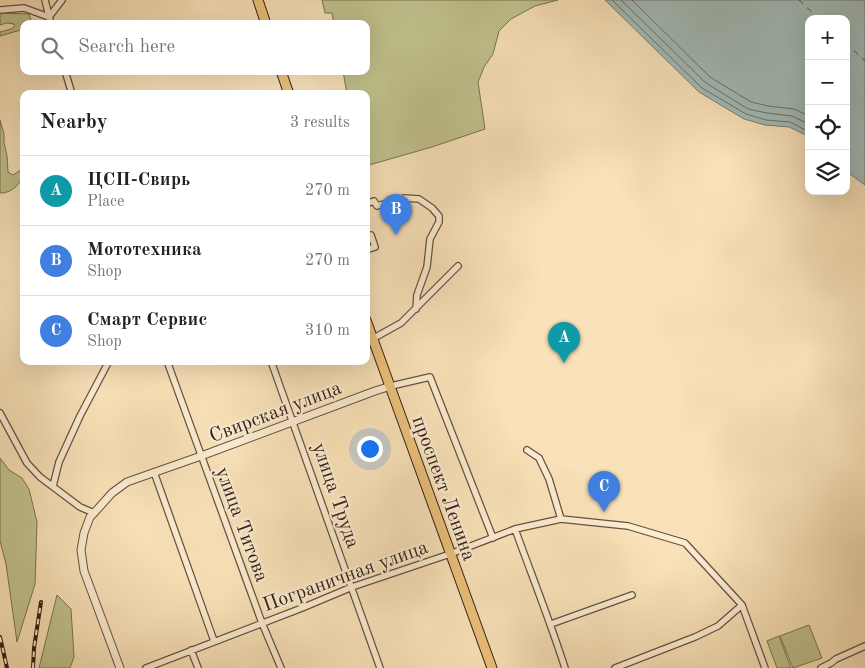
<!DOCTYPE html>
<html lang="en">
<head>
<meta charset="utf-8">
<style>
  body { margin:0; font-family:"Old Standard TT",serif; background:#f6f6f6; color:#222 }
  .controls { position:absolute; right:15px; top:15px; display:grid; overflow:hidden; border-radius:10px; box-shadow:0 5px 20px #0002 }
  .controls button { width:45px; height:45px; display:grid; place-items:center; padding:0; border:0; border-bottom:1px solid #e0e0e0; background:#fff; color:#222; font:25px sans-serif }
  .you { position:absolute; left:369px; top:448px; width:18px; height:18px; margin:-12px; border:4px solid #fff; border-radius:50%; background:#1a73e8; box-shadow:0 0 0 8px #1a73e833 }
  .badge { display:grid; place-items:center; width:32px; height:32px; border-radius:50%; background:#8f2418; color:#fff; font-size:16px; font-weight:700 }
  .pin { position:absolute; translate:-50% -41px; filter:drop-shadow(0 1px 2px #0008) }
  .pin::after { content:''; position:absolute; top:26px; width:18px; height:15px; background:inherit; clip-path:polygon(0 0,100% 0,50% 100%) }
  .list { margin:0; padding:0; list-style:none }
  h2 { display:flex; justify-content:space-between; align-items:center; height:65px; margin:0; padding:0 20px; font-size:21px }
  h2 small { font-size:16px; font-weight:400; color:#767676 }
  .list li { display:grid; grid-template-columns:32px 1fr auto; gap:15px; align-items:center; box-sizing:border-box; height:70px; padding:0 20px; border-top:1px solid #e0e0e0 }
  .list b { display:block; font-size:19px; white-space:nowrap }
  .list p { margin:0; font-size:16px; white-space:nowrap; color:#767676 }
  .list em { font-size:16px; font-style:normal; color:#767676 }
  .icon { flex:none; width:28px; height:28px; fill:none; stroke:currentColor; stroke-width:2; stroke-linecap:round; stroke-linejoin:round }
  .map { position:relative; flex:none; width:865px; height:668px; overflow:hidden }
  .search { position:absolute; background:#fff; box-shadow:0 5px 20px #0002; left:20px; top:20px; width:350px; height:55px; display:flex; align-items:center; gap:12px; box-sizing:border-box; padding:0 18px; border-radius:10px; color:#767676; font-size:19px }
  .panel { position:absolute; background:#fff; box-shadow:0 5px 20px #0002; left:20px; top:90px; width:350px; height:275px; border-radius:10px }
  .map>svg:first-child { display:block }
</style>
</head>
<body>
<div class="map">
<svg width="865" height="668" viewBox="0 0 865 668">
  <rect width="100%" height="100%" fill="#f9e2b9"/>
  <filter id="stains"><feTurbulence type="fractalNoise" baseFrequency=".004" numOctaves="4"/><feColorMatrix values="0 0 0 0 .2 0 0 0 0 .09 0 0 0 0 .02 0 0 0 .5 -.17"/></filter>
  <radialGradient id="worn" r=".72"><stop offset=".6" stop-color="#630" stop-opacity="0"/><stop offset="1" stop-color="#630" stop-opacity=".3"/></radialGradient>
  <path fill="#c0c28e" stroke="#7b7252" d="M 322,0 L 558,0 L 535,6 L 511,19 L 499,31 L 493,54 L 484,67 L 478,82 L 485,129 L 432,147 L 369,165 L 366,157 L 366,94 L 347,94 L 343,71 L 366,71 L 366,24 L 334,24 L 332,13 L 325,13 Z
    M 0,13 L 29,14 L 32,23 L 31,24 L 24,24 L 24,29 L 0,36 L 0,32 L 11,29 L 15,26 L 14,24 L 7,23 L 0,25 Z
    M 0,120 L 4,134 L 4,142 L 7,156 L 8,172 L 13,175 L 24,168 L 24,180 L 21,180 C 16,188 10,193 0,193 Z
    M 0,458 L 9,470 L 22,478 L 29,489 L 37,522 L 35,584 L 17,642 L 6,564 L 0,541 Z
    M 57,595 L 71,609 L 74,657 L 70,668 L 39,668 Z
    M 809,625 L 822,658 L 793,668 L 780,636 Z
    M 779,636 L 791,668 L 777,668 L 767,641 Z"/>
  <path fill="#a1bcb9" stroke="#767e77" d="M 605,0 L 865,0 L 865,185 L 846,171 L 846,19 L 809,19 L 809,139 L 804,134 L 789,127 L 765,125 L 744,119 L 699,92 Z"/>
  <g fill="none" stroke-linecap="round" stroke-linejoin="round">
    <path stroke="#6c6e67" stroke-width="1" d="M 612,0 L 702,88 L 746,114 L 766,120 L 790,122 L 809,132
      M 621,0 L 706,83 L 748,109 L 767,113 L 792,116 L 809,124
      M 632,0 L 710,77 L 751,102 L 768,106 L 794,109 L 809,116"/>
    <path stroke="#565046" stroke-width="1" stroke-dasharray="6 5" stroke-linecap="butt" d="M 799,0 L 819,19
      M 846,43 L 865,61"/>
    <defs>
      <path id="minor" d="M 45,0 L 51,24
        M 0,10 L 24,8 L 49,17
        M 49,17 L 62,0
        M 65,71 L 72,94
        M 366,204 L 374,201 L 377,206 L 404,198 L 419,199 L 432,208 L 439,216 L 439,222 L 430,239 L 427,267 L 417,295 L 416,309
        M 366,250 L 375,247 L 371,235
        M 374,338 L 401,323 L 458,266
        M 167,361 L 262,623 L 281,668
        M 271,361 L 380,668
        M 391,386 L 430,377 L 493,538
        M 0,413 L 27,463 L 40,477 L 80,507 L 94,513
        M 527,450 L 539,458 L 549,479 L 561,519
        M 154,472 L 214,641
        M 53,486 L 59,462 L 80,416 L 109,361
        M 515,529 C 532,576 550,621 565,668
        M 551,624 L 632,595
        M 191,650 L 198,668
        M 146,668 L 302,608 L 352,587 L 450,554 L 515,529 L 561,519 L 628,526 L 685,543 L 742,605 L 765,668
        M 615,668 L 695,637 L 718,626 L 742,605
        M 821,668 L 831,663 L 836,659 L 865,646"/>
      <path id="tertiary" d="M 120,668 L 84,571 L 81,550 L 84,533 L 90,517 L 94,513 L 112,493 L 127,482 L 201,456 L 375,391 L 391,386"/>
      <path id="primary" d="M 258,0 L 266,24
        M 281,71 L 289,94
        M 366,320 L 492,668"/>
    </defs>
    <use href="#minor" stroke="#67513e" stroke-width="8"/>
    <use href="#tertiary" stroke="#67513e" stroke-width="9"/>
    <use href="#primary" stroke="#362115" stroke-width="11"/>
    <use href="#minor" stroke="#fbecd2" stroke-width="5.5"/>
    <use href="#tertiary" stroke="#fbecd2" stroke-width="7"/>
    <use href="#primary" stroke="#ecc17c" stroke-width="9"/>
    <defs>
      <path id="rail" d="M 0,637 L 7,668
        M 33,668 L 34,648 L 41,602"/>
    </defs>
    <use href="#rail" stroke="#362115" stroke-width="4"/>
    <use href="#rail" stroke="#fbecd2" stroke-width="2" stroke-dasharray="5.5" stroke-linecap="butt"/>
  </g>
  <g text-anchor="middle" stroke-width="4.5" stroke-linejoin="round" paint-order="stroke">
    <g font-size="20" fill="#362115" stroke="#fbecd2">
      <text transform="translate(275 411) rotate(-21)" y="7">Свирская улица</text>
      <text transform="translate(445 488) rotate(70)" y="7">проспект Ленина</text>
      <text transform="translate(337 495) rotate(71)" y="7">улица Труда</text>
      <text transform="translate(243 524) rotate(70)" y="7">улица Титова</text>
      <text transform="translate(345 575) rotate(-20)" y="7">Пограничная улица</text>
    </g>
  </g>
  <rect width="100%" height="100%" filter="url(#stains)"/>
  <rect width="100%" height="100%" fill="url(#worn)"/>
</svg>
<div class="controls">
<button>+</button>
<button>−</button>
<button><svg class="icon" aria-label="locate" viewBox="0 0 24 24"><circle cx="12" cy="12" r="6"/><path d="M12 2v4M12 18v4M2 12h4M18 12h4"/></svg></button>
<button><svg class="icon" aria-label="layers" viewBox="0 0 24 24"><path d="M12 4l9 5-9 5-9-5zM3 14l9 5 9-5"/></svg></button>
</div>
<div class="you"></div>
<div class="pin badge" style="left:564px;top:363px;background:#0f9aa8">A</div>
<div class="pin badge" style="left:396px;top:235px;background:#3f7fe0">B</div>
<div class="pin badge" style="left:604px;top:512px;background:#3f7fe0">C</div>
<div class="search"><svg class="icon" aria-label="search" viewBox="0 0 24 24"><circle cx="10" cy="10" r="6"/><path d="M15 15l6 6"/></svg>Search here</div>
<section class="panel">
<h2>Nearby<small>3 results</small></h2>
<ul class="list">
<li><span class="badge" style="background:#0f9aa8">A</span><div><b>ЦСП-Свирь</b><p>Place</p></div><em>270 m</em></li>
<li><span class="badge" style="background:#3f7fe0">B</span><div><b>Мототехника</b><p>Shop</p></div><em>270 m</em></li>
<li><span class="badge" style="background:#3f7fe0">C</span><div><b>Смарт Сервис</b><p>Shop</p></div><em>310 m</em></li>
</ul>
</section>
</div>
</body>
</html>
